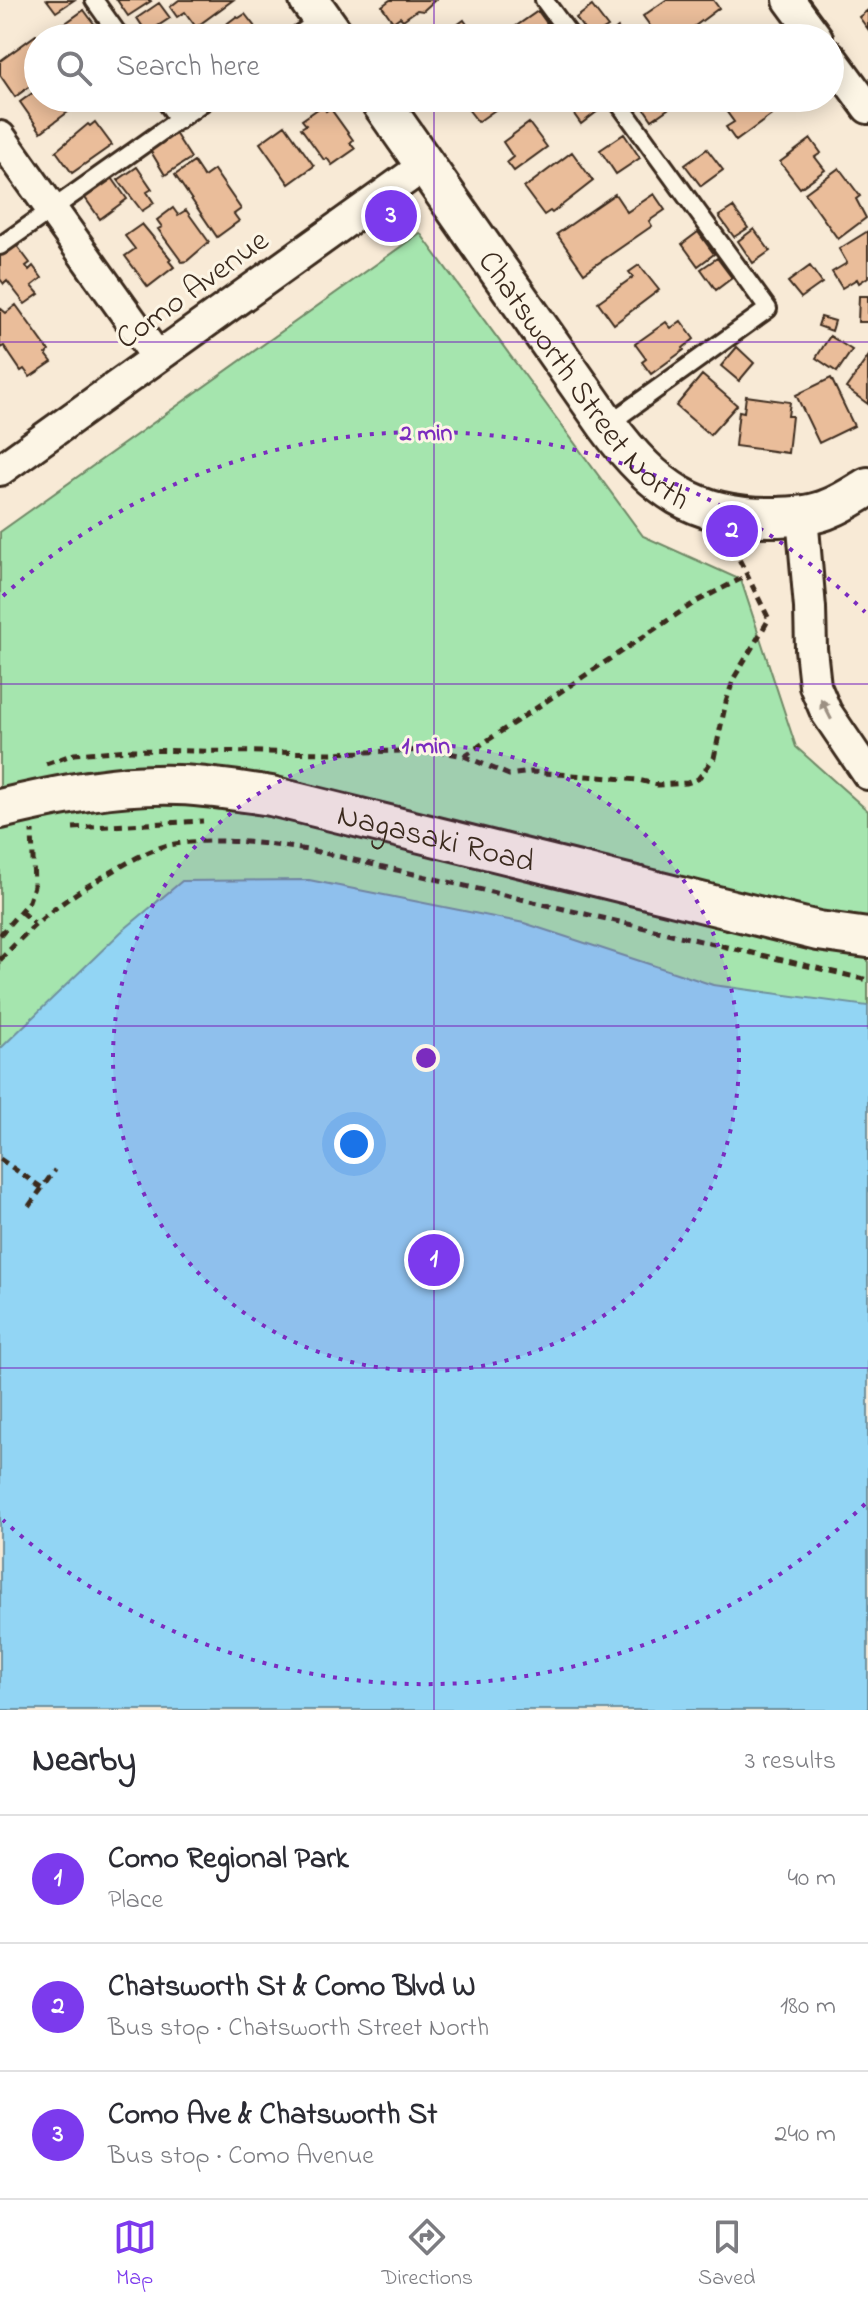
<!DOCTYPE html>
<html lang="en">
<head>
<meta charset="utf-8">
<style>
  body { margin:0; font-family:"Indie Flower",sans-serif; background:#f7f7f7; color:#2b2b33 }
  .you { position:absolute; left:354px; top:1144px; width:28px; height:28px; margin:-20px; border:6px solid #fff; border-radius:50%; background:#1a73e8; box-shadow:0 0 0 12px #1a73e833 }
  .badge { display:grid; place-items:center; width:52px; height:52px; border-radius:50%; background:#7c3aed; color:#fff; font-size:26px; font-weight:700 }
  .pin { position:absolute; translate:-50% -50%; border:4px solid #fff; box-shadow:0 2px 8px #0006 }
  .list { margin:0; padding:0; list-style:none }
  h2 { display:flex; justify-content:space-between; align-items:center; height:104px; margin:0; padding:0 32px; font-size:34px }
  h2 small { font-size:26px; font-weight:400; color:#7c7c81 }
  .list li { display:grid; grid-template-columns:52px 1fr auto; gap:24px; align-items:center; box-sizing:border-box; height:128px; padding:0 32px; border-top:2px solid #e1e1e2 }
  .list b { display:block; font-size:30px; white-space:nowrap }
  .list p { margin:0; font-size:26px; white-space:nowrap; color:#7c7c81 }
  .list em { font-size:26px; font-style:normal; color:#7c7c81 }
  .icon { flex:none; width:44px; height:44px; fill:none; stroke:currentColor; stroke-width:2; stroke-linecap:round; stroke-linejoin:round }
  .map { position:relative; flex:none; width:868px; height:1710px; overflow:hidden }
  .search { position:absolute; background:#fff; box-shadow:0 4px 20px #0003; left:24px; right:24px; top:24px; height:88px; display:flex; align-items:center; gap:20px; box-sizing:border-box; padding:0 28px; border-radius:44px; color:#7c7c81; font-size:30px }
  .sheet { height:488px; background:#fff }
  nav { display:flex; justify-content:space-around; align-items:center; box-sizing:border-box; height:112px; border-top:2px solid #e1e1e2; background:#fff; font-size:22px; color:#7c7c81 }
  nav a { display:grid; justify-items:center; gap:4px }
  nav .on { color:#7c3aed }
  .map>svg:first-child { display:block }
</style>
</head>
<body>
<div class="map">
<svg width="868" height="1710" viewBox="0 0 868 1710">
  <rect width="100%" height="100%" fill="#f8ead6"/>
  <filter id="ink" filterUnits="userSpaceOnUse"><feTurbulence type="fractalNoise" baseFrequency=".0125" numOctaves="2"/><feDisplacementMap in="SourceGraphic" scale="16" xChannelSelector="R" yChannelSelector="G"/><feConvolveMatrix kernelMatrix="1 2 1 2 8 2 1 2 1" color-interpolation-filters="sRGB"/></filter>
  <g filter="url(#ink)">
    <path fill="#a5e5ae" stroke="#708866" stroke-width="2" d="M 420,233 L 643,536 L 741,580 L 796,747 L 868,811 L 868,1710 L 0,1710 L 0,532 Z"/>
    <path fill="#92d5f4" stroke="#6f919e" stroke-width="2" d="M 309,880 L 524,923 L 713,985 L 868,1006 L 868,1710 L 0,1710 L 0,1049 L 121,932 L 182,881 Z"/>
    <path fill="#eabd9a" stroke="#3b2a1e" stroke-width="2" d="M 47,0 L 74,0 L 56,12 Z
      M 117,0 L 150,0 L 151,1 L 128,16 Z
      M 179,0 L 233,0 L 196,27 L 185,12 L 177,17 L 170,7 Z
      M 390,0 L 435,0 L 423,11 L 417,10 L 403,20 L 400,17 L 393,22 L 382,6 Z
      M 666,0 L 713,0 L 719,8 L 679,38 L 659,38 L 643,16 Z
      M 159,3 L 170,18 L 147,33 L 137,18 Z
      M 592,6 L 608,27 L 590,38 L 576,18 Z
      M 84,10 L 103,36 L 68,38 L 60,27 Z
      M 868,10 L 868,29 L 859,17 Z
      M 538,11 L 556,36 L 552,38 L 519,38 L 512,29 Z
      M 245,14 L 262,36 L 260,38 L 208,38 L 237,16 L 239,18 Z
      M 464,20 L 473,33 L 477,30 L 481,36 L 485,33 L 489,38 L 439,38 Z
      M 618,28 L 626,38 L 606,38 Z
      M 36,35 L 38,80 L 15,97 L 0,75 L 0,61 Z
      M 38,89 L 38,98 L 68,98 L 62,102 L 68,112 L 41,132 L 20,102 Z
      M 125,98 L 148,98 L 133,109 Z
      M 464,98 L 512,98 L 478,122 L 461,100 Z
      M 567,98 L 602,98 L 607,104 L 581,124 L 564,100 Z
      M 637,98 L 676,98 L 678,102 L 652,120 Z
      M 729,98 L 789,98 L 791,101 L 736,141 L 726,127 L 734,122 L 721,104 Z
      M 322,106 L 326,111 L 330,108 L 353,140 L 350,143 L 355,149 L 332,165 L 327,158 L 324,160 L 301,128 L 306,125 L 302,120 Z
      M 95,122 L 112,145 L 72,173 L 56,151 L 88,124 L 90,126 Z
      M 529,123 L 547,147 L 514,171 L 507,162 L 513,157 L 503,142 Z
      M 285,125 L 314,166 L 289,184 L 260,143 Z
      M 175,133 L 191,158 L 165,175 L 150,150 Z
      M 624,134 L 640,158 L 616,174 L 600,150 Z
      M 811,139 L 821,153 L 815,157 L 825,170 L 800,188 L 780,162 Z
      M 707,149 L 723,170 L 701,186 L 685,165 Z
      M 572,152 L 593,181 L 552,213 L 550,211 L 544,215 L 524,188 Z
      M 194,162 L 204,177 L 214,170 L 241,209 L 234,214 L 239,221 L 217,237 L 175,175 Z
      M 137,167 L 152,189 L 147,192 L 154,203 L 142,211 L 118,180 Z
      M 839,168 L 860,196 L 856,199 L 866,218 L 838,239 L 805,193 Z
      M 110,175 L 127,199 L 100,219 L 83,195 Z
      M 615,194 L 627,212 L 654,194 L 665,210 L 649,221 L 652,226 L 584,273 L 557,234 Z
      M 733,207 L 748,228 L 734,237 L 719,216 Z
      M 173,208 L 178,215 L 186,210 L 209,242 L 187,261 L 182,262 L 158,229 L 162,227 L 157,220 Z
      M 142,224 L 171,259 L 169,261 L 174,267 L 148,287 L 125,256 L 135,249 L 125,236 Z
      M 754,229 L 770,251 L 753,263 L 738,241 Z
      M 868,231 L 868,277 L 859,283 L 857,279 L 842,288 L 832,272 L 847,263 L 839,249 Z
      M 698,232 L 714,254 L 698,266 L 682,244 Z
      M 12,239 L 30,263 L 26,266 L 29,270 L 33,266 L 42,278 L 32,286 L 39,294 L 25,304 L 7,281 L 4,284 L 0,279 L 0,249 Z
      M 717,258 L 732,278 L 716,290 L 701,269 Z
      M 639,265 L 659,290 L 614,324 L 598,302 L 633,277 L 629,272 Z
      M 810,266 L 822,283 L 801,298 L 788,282 Z
      M 859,296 L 868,296 L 868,322 L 858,322 Z
      M 16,305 L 49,351 L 46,354 L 52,362 L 30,377 L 24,369 L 21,371 L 4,346 L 0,348 L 0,308 L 6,313 Z
      M 821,317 L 835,321 L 832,331 L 818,326 Z
      M 681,321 L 694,339 L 683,348 L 684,350 L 651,374 L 642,362 L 646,359 L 635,344 L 666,322 L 671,328 Z
      M 830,336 L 852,350 L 837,372 L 816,358 Z
      M 737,347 L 754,363 L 739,381 L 721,366 Z
      M 868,357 L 868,404 L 846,388 Z
      M 702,375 L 737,405 L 710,435 L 676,406 Z
      M 831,378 L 854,426 L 819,443 L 796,395 Z
      M 746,396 L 790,402 L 788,416 L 792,416 L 788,453 L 735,446 L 739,411 L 744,412 Z"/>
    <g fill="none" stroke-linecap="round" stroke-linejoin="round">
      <defs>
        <path id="service" d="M 94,0 L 121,38
          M 544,0 L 572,38
          M 294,38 L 322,18
          M 163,98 L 179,120
          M 0,246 L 209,98
          M 607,425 L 768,309 L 615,98"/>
        <path id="minor" d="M 789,0 L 817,38
          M 830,56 L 868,108
          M 0,137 L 157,357
          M 0,470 L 425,165
          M 802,516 L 810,608 L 811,649 L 815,686 L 826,712 L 868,774"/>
        <g id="tertiary">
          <path d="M 309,0 L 336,38"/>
          <path id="s1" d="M 378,98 L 607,425 C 653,488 695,519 776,517 C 794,516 813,516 830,508 C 843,503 856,494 868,487"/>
          <path id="s2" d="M 0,809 C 58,795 118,783 178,785 C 209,786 240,791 271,796 L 818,931 L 868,938"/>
        </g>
      </defs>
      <use href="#service" stroke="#3b2a1e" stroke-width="22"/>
      <use href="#minor" stroke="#3b2a1e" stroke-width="36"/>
      <use href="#tertiary" stroke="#3b2a1e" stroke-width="44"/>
      <path stroke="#3b2a1e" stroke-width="5" stroke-dasharray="8 6" stroke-linecap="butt" d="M 464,756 L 694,603 L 748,575
        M 46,764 L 74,754 L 130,750 L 332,753 L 432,750 L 464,756 L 509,775 L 531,772 L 639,780 L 658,785 L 687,783 L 698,779 L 714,758 L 726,702 L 734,678 L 769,619 L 739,559
        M 73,828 L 203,821
        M 21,912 L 34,923
        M 0,935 L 29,901 L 34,886 L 32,831
        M 0,960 C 39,918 65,898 115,870 C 130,861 148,851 165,846 C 213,835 276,844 324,853 L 868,980
        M 0,1159 L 42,1188
        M 29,1206 L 55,1170"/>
      <use href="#service" stroke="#fcf5e5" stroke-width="16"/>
      <use href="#minor" stroke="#fcf5e5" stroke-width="30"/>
      <use href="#tertiary" stroke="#fcf5e5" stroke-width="38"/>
    </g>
    <defs><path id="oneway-solid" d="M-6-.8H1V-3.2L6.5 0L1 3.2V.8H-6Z" transform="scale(2)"/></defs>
    <use fill="#9c9082" href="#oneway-solid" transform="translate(826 709) rotate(-117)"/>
  </g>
  <path fill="none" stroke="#7b2cbf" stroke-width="2" stroke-opacity="0.55" d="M 434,0 L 434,38M 434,98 L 434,1710M 0,342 L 868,342M 0,684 L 868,684M 0,1026 L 868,1026M 0,1368 L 868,1368"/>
  <circle cx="426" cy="1058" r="313" fill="#7b2cbf" fill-opacity=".12"/>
  <g fill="none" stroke="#7b2cbf" stroke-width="4" stroke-dasharray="4 8">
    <circle cx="426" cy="1058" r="313"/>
    <path d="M865 1504A626 626 0 0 1 3 1520M3 596A626 626 0 0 1 865 612"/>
  </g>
  <g text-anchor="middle" stroke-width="6" stroke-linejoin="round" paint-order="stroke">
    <g font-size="32" fill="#3b2a1e" stroke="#fcf5e5">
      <text transform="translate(191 288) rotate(-36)" y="11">Como Avenue</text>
      <text dy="11" stroke="none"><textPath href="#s1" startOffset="350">Chatsworth Street North</textPath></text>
      <text dy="11" stroke="none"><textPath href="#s2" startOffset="444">Nagasaki Road</textPath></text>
    </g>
  </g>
  <circle cx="426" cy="1058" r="12" fill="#7b2cbf" stroke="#fcf5e5" stroke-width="4"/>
  <g font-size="24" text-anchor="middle" font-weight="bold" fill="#7b2cbf" stroke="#fcf5e5" stroke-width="6" stroke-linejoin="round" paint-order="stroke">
    <text x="426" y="440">2 min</text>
    <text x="426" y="753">1 min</text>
  </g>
</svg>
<div class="you"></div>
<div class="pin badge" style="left:434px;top:1260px">1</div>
<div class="pin badge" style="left:732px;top:531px">2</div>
<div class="pin badge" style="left:391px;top:216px">3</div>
<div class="search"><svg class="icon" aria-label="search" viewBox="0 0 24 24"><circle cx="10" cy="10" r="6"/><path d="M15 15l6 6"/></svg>Search here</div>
</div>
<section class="sheet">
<h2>Nearby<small>3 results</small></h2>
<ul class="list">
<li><span class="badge">1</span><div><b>Como Regional Park</b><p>Place</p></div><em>40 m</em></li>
<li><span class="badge">2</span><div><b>Chatsworth St &amp; Como Blvd W</b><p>Bus stop · Chatsworth Street North</p></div><em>180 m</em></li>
<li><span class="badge">3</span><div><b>Como Ave &amp; Chatsworth St</b><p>Bus stop · Como Avenue</p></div><em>240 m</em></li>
</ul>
</section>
<nav>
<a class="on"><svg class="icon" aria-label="map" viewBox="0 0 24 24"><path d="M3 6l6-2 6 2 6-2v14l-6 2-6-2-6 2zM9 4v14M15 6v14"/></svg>Map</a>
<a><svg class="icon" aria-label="directions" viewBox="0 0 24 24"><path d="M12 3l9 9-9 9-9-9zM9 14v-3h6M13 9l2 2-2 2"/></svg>Directions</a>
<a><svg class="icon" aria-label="saved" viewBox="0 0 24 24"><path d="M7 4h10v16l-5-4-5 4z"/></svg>Saved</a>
</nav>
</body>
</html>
